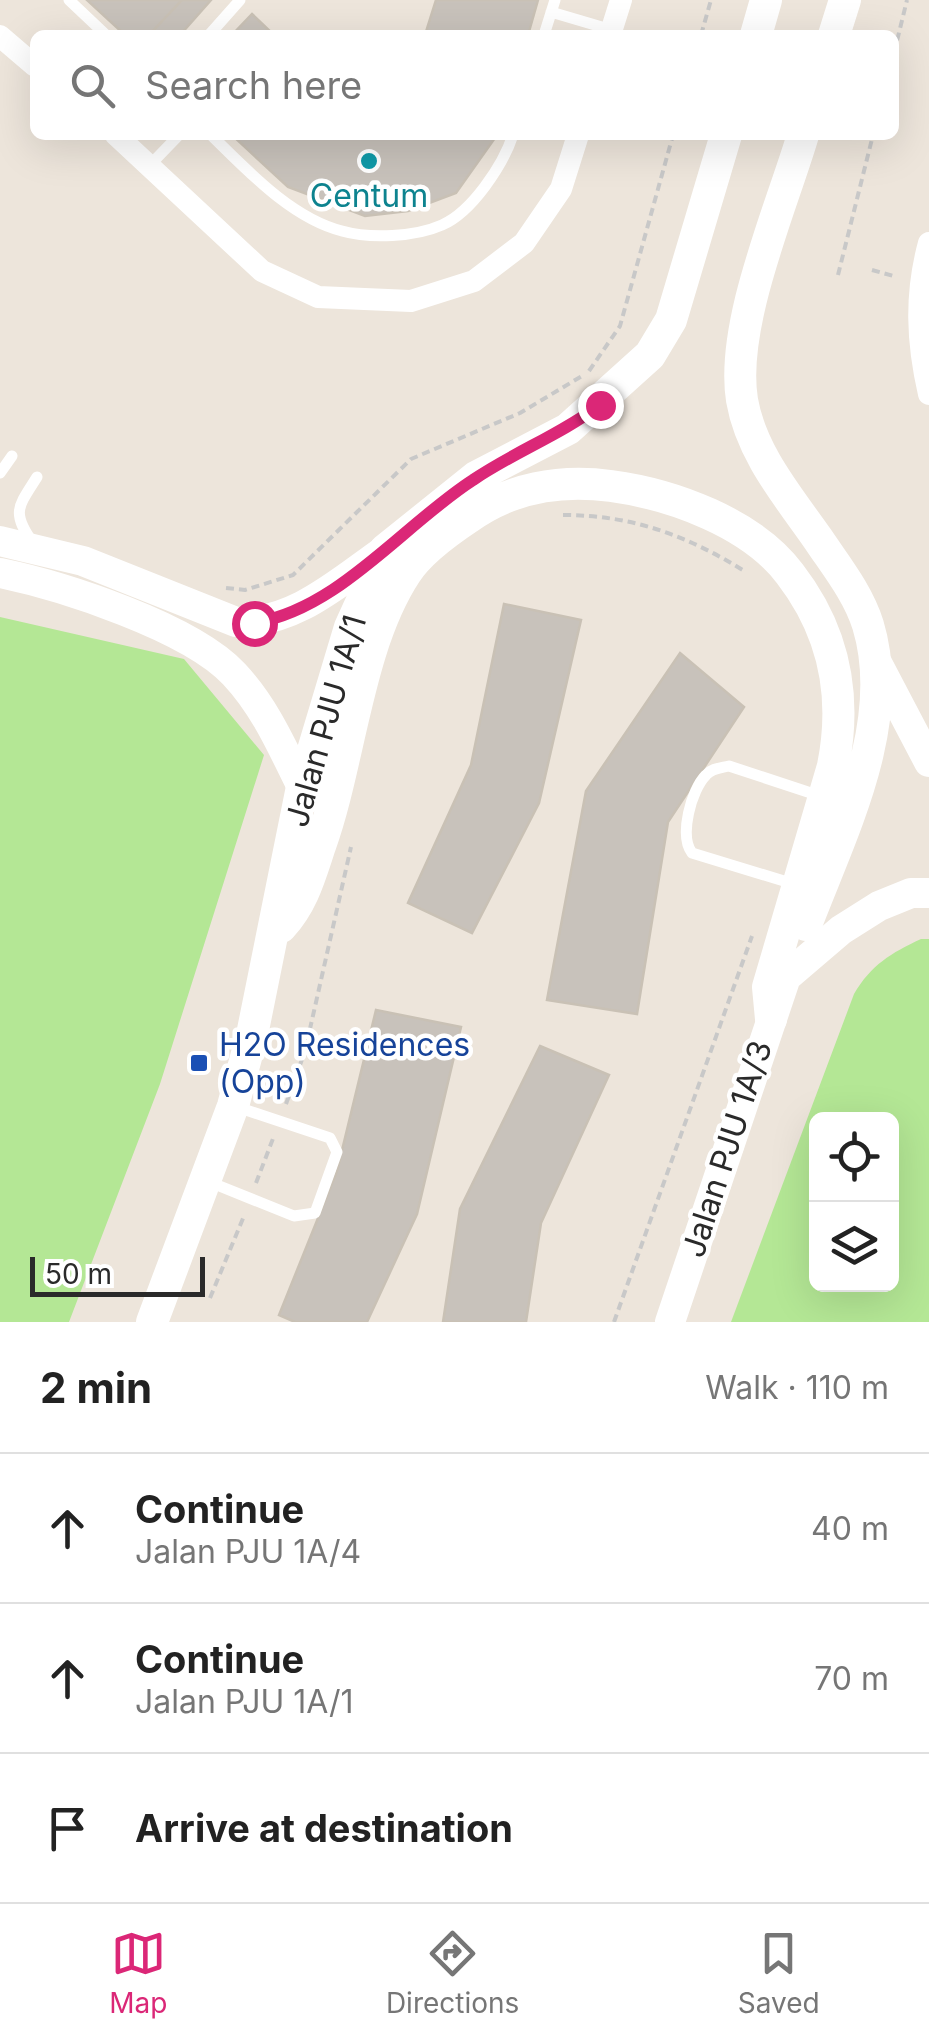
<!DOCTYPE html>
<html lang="en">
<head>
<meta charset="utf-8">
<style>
  body { margin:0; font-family:Inter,sans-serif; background:#f6f6f6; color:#222 }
  .controls { position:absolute; right:30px; bottom:30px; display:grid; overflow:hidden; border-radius:15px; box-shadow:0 10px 40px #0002 }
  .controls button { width:90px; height:90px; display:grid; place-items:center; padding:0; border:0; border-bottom:2px solid #e0e0e0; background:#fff; color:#222; font:50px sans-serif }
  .scale { position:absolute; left:30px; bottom:25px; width:175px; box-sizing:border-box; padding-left:10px; border:5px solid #2a2a2a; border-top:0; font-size:28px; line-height:35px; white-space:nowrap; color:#2a2a2a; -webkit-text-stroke:8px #fff; paint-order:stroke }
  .stop { position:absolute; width:30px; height:30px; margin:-22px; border:8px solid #db2777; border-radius:50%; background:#fff }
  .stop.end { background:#db2777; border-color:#fff; box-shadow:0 2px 10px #0008 }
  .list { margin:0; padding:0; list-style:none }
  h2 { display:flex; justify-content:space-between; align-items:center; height:130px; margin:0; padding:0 40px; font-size:42px }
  h2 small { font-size:32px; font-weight:400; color:#767676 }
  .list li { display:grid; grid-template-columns:65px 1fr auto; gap:30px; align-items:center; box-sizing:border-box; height:150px; padding:0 40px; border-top:2px solid #e0e0e0 }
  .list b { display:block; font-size:38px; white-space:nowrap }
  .list p { margin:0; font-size:32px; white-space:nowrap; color:#767676 }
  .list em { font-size:32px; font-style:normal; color:#767676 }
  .icon { flex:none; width:55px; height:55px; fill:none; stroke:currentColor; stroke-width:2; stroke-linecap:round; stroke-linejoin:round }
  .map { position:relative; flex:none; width:929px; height:1322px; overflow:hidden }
  .search { position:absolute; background:#fff; box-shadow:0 10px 40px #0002; left:30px; right:30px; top:30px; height:110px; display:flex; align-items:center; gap:25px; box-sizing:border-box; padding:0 35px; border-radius:15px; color:#767676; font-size:38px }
  .sheet { height:580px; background:#fff }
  nav { display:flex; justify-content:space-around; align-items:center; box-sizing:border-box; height:140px; border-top:2px solid #e0e0e0; background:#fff; font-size:28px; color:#767676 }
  nav a { display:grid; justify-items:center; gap:5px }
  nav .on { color:#db2777 }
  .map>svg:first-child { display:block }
</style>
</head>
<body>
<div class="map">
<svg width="929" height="1322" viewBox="0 0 929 1322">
  <rect width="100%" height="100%" fill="#ede5db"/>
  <path fill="#b4e795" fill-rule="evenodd" d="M 0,617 L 184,659 L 264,755 L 160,1084 L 69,1322 L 0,1322 Z
    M 921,939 L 929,939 L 929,1322 L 731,1322 L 854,994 C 871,965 891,953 921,939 ZM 816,1120 L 892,1120 L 892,1284 L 816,1284 Z"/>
  <path fill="#c8c2bb" stroke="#c9c1b5" stroke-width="2.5" d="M 87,0 L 182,0 L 149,35 L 125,35 Z
    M 182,0 L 211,0 L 180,35 L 149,35 Z
    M 436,0 L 538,0 L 528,35 L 425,35 Z
    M 252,14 L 274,35 L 232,35 Z
    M 232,135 L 497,135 L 456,193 L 408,211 L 365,216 L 288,187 Z
    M 504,604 L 581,620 L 539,803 L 472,933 L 408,903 L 471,765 Z
    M 680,653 L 744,707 L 668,822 L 637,1014 L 547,1000 L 586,791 Z
    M 376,1010 L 461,1027 L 417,1214 L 367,1322 L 295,1322 L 279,1315 L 337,1171 Z
    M 540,1046 L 609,1075 L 541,1223 L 526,1322 L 443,1322 L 460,1209 Z"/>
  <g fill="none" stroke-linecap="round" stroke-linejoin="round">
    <path stroke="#c8c8c8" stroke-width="4" stroke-dasharray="8 5" stroke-linecap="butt" d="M 701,35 L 711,0
      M 894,53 L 907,0
      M 872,270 L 897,277
      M 838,275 L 873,135
      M 589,371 L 620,326 L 673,135
      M 563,515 C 633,515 688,536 746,572
      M 226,588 L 245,590 L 293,575 L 411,459 L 520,413 L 582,376
      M 286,1104 L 305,1051 L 351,847
      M 256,1183 L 274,1136
      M 210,1298 L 244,1216
      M 614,1322 L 752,936"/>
    <path stroke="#fff" stroke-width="11" d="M 69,0 L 106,35
      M 551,12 L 612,30
      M 209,35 L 240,0
      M 544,35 L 555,0
      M 211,135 C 247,170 291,218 342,231 C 370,239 415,237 442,225 C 472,212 503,165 513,135
      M 151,164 L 179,135
      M 0,473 L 12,456
      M 33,543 C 11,512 18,507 37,477
      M 797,885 L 692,853 C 679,836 691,790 706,775 C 712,768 721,768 729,766 L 820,796
      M 207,1181 L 294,1216 L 315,1213 L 337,1152 L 330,1138 L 237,1107"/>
    <path stroke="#fff" stroke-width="22" d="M 610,35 L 621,0
      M 0,36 L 35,66
      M 116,135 L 262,271 L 318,297 L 411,301 L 474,281 L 524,243 L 561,189 L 578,135
      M 929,243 C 915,294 917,342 929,394"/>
    <path stroke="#fff" stroke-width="30" d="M 0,541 L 83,561 L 236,622 C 294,624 339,582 385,550
      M 0,573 C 63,586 190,627 234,674 C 265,707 282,747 302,787
      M 876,661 L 929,762
      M 670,1322 L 786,977 L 841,930 L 879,906 L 911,893 L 929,893"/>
    <path stroke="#fff" stroke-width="32" d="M 756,35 L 766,0
      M 834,35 L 845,0
      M 803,135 C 781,209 730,325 742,400 C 751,453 788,496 818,539 C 836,566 858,593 868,625 C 898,724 841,833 806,925
      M 281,927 C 303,903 310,876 320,846 C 350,763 357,647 406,573 C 420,551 447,532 468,518 C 510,488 560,479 611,486 C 672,494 752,523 790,574 C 834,631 847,696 833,766 L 768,987 L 771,1019
      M 152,1322 L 233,1106 L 252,1035 L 302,787 L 350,627 L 385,550 L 476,477 L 568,429 L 650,355 L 671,320 L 726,135"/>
  </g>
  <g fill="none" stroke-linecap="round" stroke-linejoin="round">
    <path stroke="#db2777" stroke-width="12" d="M 254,623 C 339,609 403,525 473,480 C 514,452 560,435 600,405"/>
  </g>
  <circle fill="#0f9aa8" stroke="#fff" stroke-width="4" cx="369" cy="161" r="10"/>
  <rect fill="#1a4fb4" stroke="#fff" stroke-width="4" x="189" y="1053" width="20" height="20" rx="5"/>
  <g text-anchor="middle" stroke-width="9" stroke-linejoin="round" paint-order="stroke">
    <g font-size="32" fill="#0d838f" stroke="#fff">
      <text x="369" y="207">Centum</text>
    </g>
    <g font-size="32" fill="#2a2a2a" stroke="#fff">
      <text transform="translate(326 721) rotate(-74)" y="11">Jalan PJU 1A/1</text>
      <text transform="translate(727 1149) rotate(-72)" y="11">Jalan PJU 1A/3</text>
    </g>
    <g font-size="32" fill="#164399" stroke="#fff" text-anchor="start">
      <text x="219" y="1056">H2O Residences<tspan x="219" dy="37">(Opp)</tspan></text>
    </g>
  </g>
</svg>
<div class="controls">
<button><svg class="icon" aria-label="locate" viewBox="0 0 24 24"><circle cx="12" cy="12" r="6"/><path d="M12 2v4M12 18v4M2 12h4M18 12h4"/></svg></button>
<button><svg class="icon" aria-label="layers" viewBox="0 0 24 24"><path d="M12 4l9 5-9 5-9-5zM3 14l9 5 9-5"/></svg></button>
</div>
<div class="scale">50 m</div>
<div class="stop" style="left:254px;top:623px"></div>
<div class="stop end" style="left:600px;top:405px"></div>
<div class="search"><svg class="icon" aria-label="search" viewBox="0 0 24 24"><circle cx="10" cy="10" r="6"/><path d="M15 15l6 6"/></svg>Search here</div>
</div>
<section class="sheet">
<h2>2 min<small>Walk · 110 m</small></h2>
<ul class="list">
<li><svg class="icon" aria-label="ahead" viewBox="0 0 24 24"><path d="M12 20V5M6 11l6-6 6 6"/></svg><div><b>Continue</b><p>Jalan PJU 1A/4</p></div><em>40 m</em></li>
<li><svg class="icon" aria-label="ahead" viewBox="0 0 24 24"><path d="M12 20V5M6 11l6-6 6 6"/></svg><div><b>Continue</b><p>Jalan PJU 1A/1</p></div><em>70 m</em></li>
<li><svg class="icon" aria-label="arrive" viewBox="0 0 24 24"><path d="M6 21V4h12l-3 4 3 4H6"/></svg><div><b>Arrive at destination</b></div></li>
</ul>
</section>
<nav>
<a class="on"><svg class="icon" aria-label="map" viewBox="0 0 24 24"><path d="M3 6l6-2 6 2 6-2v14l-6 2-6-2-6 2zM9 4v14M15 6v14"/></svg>Map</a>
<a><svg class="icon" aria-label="directions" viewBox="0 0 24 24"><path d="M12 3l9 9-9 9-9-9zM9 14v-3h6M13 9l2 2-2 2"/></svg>Directions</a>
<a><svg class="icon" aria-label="saved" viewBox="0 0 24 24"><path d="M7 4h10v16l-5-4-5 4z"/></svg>Saved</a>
</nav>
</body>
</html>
